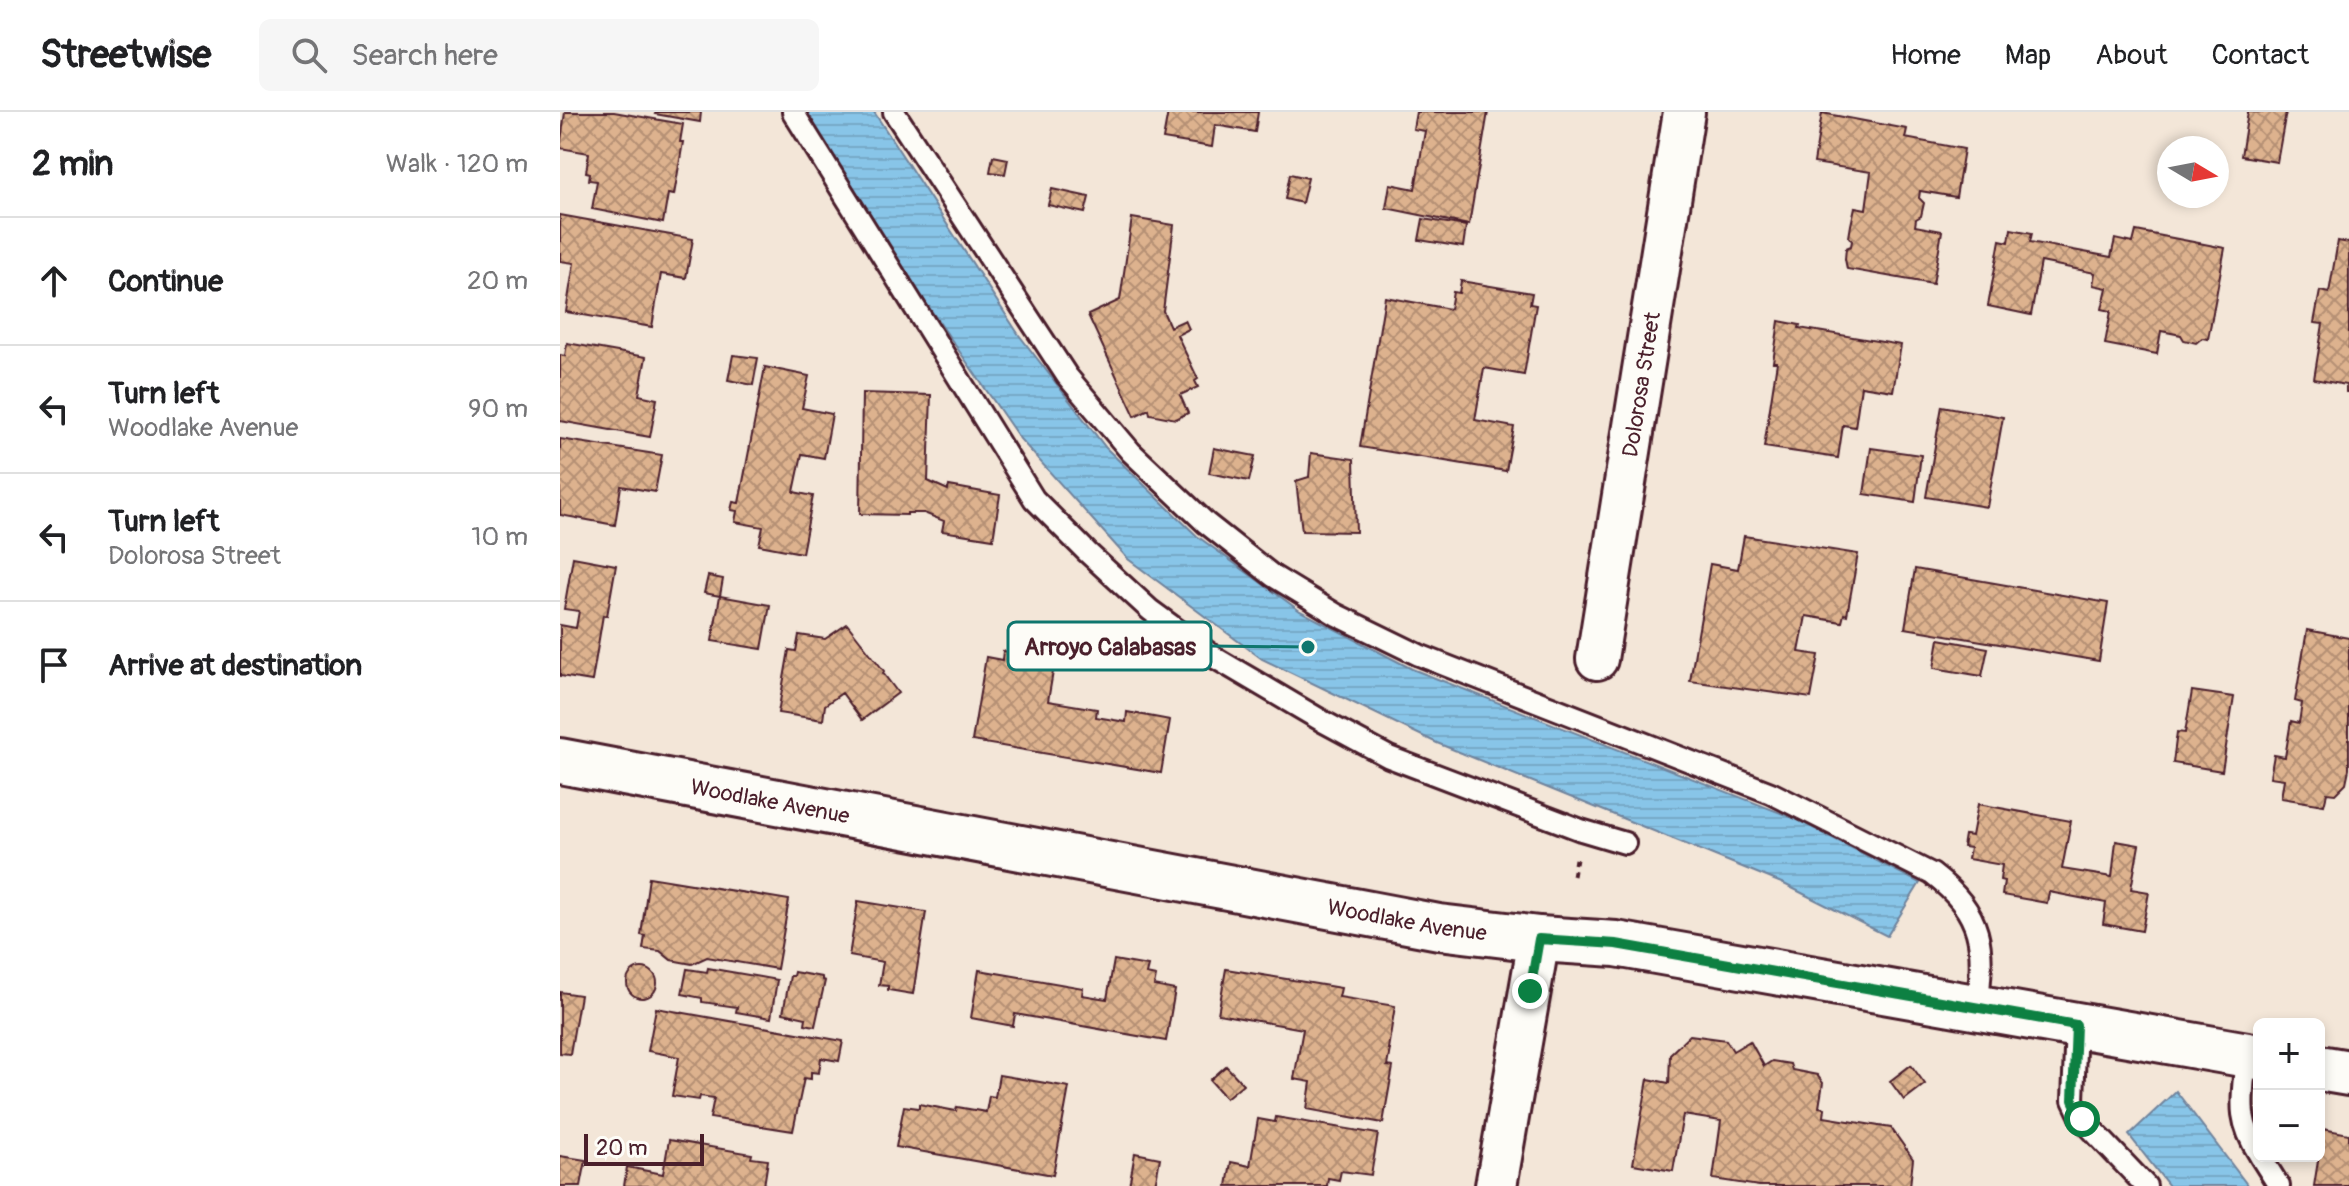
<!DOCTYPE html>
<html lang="en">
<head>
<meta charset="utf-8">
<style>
  body { margin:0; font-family:Pangolin,sans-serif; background:#f6f6f6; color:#202124 }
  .controls { position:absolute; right:24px; bottom:24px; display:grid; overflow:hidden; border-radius:12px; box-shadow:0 4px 12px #0003 }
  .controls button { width:72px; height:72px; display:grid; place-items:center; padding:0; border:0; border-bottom:2px solid #e0e0e0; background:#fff; color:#202124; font:40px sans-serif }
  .compass { position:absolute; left:1597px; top:24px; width:72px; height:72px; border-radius:50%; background:#fff; box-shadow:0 4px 12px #0003; rotate:100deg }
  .scale { position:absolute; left:24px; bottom:20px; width:120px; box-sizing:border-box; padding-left:8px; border:4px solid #4a1f2b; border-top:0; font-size:22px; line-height:28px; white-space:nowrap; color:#4a1f2b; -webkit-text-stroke:6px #fdfcf7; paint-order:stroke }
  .stop { position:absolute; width:24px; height:24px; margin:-18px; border:6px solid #0b8043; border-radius:50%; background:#fff }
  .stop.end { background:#0b8043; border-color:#fff; box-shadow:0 2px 8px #0008 }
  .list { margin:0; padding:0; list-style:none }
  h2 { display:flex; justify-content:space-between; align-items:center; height:104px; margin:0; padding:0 32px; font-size:34px }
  h2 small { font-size:26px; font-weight:400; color:#757577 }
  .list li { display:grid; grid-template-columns:52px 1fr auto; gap:24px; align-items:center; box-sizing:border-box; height:128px; padding:0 32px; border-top:2px solid #e0e0e0 }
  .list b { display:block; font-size:30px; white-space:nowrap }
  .list p { margin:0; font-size:26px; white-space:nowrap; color:#757577 }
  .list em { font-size:26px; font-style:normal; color:#757577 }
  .icon { flex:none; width:44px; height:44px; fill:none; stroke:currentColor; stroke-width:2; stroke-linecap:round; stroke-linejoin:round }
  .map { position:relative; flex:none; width:1789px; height:1074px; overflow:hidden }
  header { display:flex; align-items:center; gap:48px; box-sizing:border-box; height:112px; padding:0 40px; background:#fff; border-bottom:2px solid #e0e0e0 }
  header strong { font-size:38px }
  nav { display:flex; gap:44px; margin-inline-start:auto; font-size:28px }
  .search { width:560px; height:72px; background:#f6f6f6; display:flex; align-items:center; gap:20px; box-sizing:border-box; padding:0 28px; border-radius:12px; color:#757577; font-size:30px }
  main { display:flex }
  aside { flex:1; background:#fff }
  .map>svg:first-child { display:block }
</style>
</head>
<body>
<header>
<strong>Streetwise</strong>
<div class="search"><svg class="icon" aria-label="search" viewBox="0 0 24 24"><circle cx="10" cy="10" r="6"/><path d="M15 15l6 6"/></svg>Search here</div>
<nav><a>Home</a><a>Map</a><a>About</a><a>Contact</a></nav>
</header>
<main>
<aside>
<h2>2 min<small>Walk · 120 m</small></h2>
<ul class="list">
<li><svg class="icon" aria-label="ahead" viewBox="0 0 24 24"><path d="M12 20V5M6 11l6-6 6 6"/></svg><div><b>Continue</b></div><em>20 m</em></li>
<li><svg class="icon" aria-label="left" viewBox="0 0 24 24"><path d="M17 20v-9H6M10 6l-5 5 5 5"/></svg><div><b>Turn left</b><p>Woodlake Avenue</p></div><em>90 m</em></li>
<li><svg class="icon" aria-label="left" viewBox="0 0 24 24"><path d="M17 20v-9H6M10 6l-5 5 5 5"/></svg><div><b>Turn left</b><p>Dolorosa Street</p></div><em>10 m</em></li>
<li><svg class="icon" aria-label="arrive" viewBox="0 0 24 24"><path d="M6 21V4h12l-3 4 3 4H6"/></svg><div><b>Arrive at destination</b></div></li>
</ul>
</aside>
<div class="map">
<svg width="1789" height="1074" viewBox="0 0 1789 1074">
  <defs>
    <pattern id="water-rules" width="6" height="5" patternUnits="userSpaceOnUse" patternTransform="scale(2)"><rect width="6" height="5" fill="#88c5e8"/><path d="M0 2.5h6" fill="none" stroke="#77a9c7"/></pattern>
    <pattern id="building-cross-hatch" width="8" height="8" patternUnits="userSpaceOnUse" patternTransform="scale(2)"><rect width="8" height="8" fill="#ddb28e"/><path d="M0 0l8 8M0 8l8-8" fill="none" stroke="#b59074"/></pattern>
  </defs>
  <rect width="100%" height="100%" fill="#f3e6d8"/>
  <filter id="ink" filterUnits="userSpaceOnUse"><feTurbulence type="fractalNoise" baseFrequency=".0125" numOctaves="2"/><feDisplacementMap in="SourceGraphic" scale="16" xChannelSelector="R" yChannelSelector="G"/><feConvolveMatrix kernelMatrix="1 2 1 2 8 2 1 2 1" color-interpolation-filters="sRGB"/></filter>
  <g filter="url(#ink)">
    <path fill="url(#water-rules)" stroke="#6f839c" stroke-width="2" d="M 246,0 L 314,0 L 459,223 L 546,336 L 637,424 L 740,499 L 852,557 L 1236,707 L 1360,771 L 1327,824 L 1224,772 L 877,631 L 702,547 L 568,447 L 460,327 L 332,142 Z
      M 1616,979 L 1688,1074 L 1609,1074 L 1569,1023 Z"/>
    <path fill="url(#building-cross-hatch)" stroke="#4a1f2b" stroke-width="2" d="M 5,0 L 54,0 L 123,12 L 120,30 L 123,30 L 114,83 L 108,82 L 103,111 L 32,97 L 37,69 L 29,68 L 30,61 L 26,60 L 29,41 L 0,36 Z
      M 96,0 L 141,0 L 140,10 L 95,2 Z
      M 608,0 L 698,0 L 695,20 L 655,13 L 652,35 L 603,27 Z
      M 856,0 L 928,0 L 909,113 L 826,96 L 830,72 L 855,77 L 865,19 L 853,17 Z
      M 1688,0 L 1726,0 L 1717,50 L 1681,44 Z
      M 1262,1 L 1347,17 L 1345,26 L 1404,37 L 1396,85 L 1360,79 L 1359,86 L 1364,91 L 1361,104 L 1356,107 L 1355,114 L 1382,119 L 1373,172 L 1287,157 L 1285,147 L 1286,136 L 1291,134 L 1292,129 L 1289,125 L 1291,113 L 1295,95 L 1306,97 L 1311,60 L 1254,51 Z
      M 433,44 L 448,47 L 445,62 L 430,60 Z
      M 730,62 L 748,66 L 742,91 L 725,87 Z
      M 492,77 L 529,85 L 525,101 L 488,93 Z
      M 0,103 L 133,127 L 126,166 L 101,162 L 92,215 L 6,200 L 14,151 L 0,149 Z
      M 572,106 L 614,113 L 603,199 L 610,215 L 625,208 L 629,217 L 617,223 L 638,267 L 635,269 L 638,275 L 620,283 L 628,301 L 616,307 L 590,302 L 589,297 L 575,304 L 528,203 L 560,188 Z
      M 863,107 L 906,114 L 903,135 L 859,128 Z
      M 1451,117 L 1472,121 L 1470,130 L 1551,145 L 1555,127 L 1573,131 L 1576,119 L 1665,136 L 1648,227 L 1642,226 L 1636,231 L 1624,228 L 1621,223 L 1601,219 L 1597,242 L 1545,232 L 1551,199 L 1542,197 L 1547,176 L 1533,173 L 1535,161 L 1481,150 L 1471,203 L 1428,194 L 1440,128 L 1449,130 Z
      M 1778,129 L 1789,131 L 1789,280 L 1786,280 L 1786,273 L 1754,267 L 1763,212 L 1754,211 L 1760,179 L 1769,181 Z
      M 901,169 L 972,181 L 970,192 L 976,193 L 964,263 L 924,256 L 915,308 L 954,315 L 946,359 L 800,335 L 825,185 L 890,197 L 893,180 L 899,181 Z
      M 1219,209 L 1240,213 L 1239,216 L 1341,233 L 1333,279 L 1301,274 L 1295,315 L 1283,313 L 1278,346 L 1204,335 L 1217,250 L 1213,250 Z
      M 7,231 L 86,245 L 79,283 L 97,287 L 90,325 L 0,309 L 0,243 L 5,244 Z
      M 173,243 L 198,246 L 193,273 L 168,268 Z
      M 205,255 L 249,264 L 242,296 L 272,302 L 264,346 L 242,342 L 234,380 L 253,384 L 242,441 L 199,433 L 203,415 L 175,410 L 177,399 L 171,398 L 173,390 L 179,391 Z
      M 302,281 L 371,283 L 368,369 L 388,378 L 389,374 L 440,383 L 433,427 L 382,419 L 384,409 L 364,401 L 347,401 L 347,403 L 300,402 Z
      M 1382,294 L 1443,305 L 1427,395 L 1366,385 Z
      M 0,327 L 102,343 L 95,380 L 61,374 L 55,413 L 0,403 Z
      M 654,336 L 695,344 L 689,369 L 649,361 Z
      M 1311,336 L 1361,343 L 1355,390 L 1304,382 Z
      M 751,341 L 794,347 L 796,420 L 742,419 L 736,369 L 749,365 Z
      M 1184,424 L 1298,442 L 1287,503 L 1284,502 L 1282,510 L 1246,504 L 1239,540 L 1259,543 L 1251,586 L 1130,569 L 1150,452 L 1178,457 Z
      M 13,445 L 56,453 L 47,504 L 43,503 L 32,569 L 0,564 L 0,513 L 16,516 L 19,499 L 4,497 Z
      M 1355,457 L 1548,491 L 1539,549 L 1345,516 Z
      M 148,464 L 163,467 L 160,484 L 144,481 Z
      M 160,484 L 210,493 L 202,537 L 152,529 Z
      M 287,512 L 324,559 L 323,561 L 338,581 L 302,608 L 282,581 L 265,593 L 263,608 L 218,601 L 229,538 L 236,539 L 239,523 L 265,527 Z
      M 1747,518 L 1789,526 L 1789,657 L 1786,671 L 1775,682 L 1767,681 L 1764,693 L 1721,686 L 1724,667 L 1710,665 L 1714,643 L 1725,645 L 1731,609 L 1739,611 L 1742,591 L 1735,589 Z
      M 1379,527 L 1428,536 L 1422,564 L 1374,556 Z
      M 443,539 L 495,548 L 488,589 L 537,597 L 536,605 L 566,610 L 567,600 L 610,608 L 601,661 L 412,629 L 426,545 L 442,548 Z
      M 1632,579 L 1674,585 L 1662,659 L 1613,651 L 1617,620 L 1625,621 Z
      M 1418,692 L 1511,709 L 1502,757 L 1552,765 L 1556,729 L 1579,733 L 1571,777 L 1589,780 L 1582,819 L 1543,812 L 1546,791 L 1489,780 L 1487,791 L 1442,783 L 1444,769 L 1440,768 L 1442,753 L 1408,747 L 1410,736 L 1403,735 L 1405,723 L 1412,724 Z
      M 89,765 L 229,788 L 217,857 L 147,845 L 132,852 L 111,848 L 100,839 L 83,837 L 85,824 L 81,823 Z
      M 298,789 L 366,800 L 353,882 L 328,878 L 328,874 L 319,873 L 323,850 L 289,844 Z
      M 554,848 L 588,854 L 586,862 L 596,864 L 594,874 L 615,878 L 606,929 L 455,902 L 453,914 L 411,906 L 419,858 L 523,876 L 522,883 L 547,887 Z
      M 148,856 L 217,868 L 211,906 L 176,900 L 177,895 L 142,890 L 142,886 L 122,882 L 127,857 L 147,860 Z
      M67 871a15 15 0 1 1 30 0a15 15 0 1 1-30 0Z
      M 666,857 L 781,876 L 779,885 L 835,894 L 828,937 L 830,937 L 827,954 L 833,955 L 823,1011 L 747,997 L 751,970 L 734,967 L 743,917 L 658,902 Z
      M 234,860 L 262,865 L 262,868 L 265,869 L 255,914 L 245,912 L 246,906 L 223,901 L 230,864 L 233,864 Z
      M 0,880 L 20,883 L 10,942 L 0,941 Z
      M 96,896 L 283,929 L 279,949 L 261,946 L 259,961 L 251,960 L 251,967 L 244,966 L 233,1019 L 150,1006 L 154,986 L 140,984 L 139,988 L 112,984 L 119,945 L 88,939 Z
      M 1130,923 L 1166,928 L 1173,939 L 1190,929 L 1204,954 L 1212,949 L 1230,952 L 1232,958 L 1257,963 L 1263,971 L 1259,995 L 1265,996 L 1264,1005 L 1331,1016 L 1353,1047 L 1350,1074 L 1199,1074 L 1153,1067 L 1161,1009 L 1123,1003 L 1113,1059 L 1073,1052 L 1088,967 L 1109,971 L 1110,942 Z
      M 1351,953 L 1365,972 L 1344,988 L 1330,969 Z
      M 666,954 L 683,972 L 666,986 L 650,968 Z
      M 439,963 L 509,975 L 493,1063 L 336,1035 L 344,994 L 359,996 L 359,992 L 396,999 L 397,995 L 426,1000 L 429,984 L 435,985 Z
      M 716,1005 L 818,1022 L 811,1063 L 781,1059 L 779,1068 L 768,1066 L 767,1074 L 667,1074 L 671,1050 L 690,1054 L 698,1007 L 715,1010 Z
      M 1763,1017 L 1789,1022 L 1789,1074 L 1754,1074 Z
      M 109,1028 L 192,1042 L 191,1046 L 208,1048 L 204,1074 L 64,1074 L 67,1055 L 103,1062 Z
      M 575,1041 L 600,1046 L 595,1074 L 569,1074 Z
      M 0,1044 L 26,1048 L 21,1074 L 0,1074 Z"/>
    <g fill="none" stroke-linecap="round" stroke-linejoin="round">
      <defs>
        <path id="service" d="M 233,0 L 474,387 L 527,440 L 590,498 L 657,547 L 764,610 L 829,645 L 1021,718 L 1065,731
          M 334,0 L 507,264 L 571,340 L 646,411 L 713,464 L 777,503 L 859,543 L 1211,681 L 1372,762 C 1424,802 1425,834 1417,896
          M 1516,913 L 1513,988 L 1522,1007 L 1586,1074
          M 1686,943 C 1683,985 1675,1005 1699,1042
          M 1700,1044 L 1719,1074"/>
        <g id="minor">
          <path id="s1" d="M 1037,547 L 1124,0"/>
          <path d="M 936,1074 L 979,827"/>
        </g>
        <g id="tertiary">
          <path id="s2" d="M 0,649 L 879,815 L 979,827 L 1056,832 L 1699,945"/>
          <path d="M 1759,956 L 1789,961"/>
        </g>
      </defs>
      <use href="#service" stroke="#4a1f2b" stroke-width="26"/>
      <use href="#minor" stroke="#4a1f2b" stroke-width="46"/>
      <use href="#tertiary" stroke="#4a1f2b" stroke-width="50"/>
      <path stroke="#4a1f2b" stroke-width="5" stroke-dasharray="6 6" stroke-linecap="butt" d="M 1013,764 L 1016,747"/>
      <use href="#service" stroke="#fdfcf7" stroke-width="20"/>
      <use href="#minor" stroke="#fdfcf7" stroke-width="40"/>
      <use href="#tertiary" stroke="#fdfcf7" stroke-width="44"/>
    </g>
  </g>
  <g fill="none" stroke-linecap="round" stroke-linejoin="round" filter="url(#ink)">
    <path stroke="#0b8043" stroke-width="10" d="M 970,879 L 979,827 L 1056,832 L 1516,913 L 1513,988 L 1522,1007"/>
  </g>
  <g text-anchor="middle" stroke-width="6" stroke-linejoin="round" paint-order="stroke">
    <g font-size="22" fill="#4a1f2b" stroke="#fdfcf7">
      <text dy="8" stroke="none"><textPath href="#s1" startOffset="278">Dolorosa Street</textPath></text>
      <text dy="8" stroke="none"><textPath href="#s2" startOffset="214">Woodlake Avenue</textPath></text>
      <text dy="8" stroke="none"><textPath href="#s2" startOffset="862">Woodlake Avenue</textPath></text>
    </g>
  </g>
  <path fill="none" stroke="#0f766e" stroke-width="3" d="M748 535L651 534"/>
  <circle fill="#0f766e" stroke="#fdfcf7" stroke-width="3" cx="748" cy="535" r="8"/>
  <rect fill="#fdfcf7" stroke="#0f766e" stroke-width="3" x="448" y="510" width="203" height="48" rx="8"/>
  <g font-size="24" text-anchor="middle" font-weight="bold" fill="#4a1f2b">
    <text x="550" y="543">Arroyo Calabasas</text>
  </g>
</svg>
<div class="controls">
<button>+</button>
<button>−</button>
</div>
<svg class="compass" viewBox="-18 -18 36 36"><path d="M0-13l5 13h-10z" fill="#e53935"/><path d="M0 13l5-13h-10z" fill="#757577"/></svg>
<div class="scale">20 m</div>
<div class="stop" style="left:1522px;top:1007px"></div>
<div class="stop end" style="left:970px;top:879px"></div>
</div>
</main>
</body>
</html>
